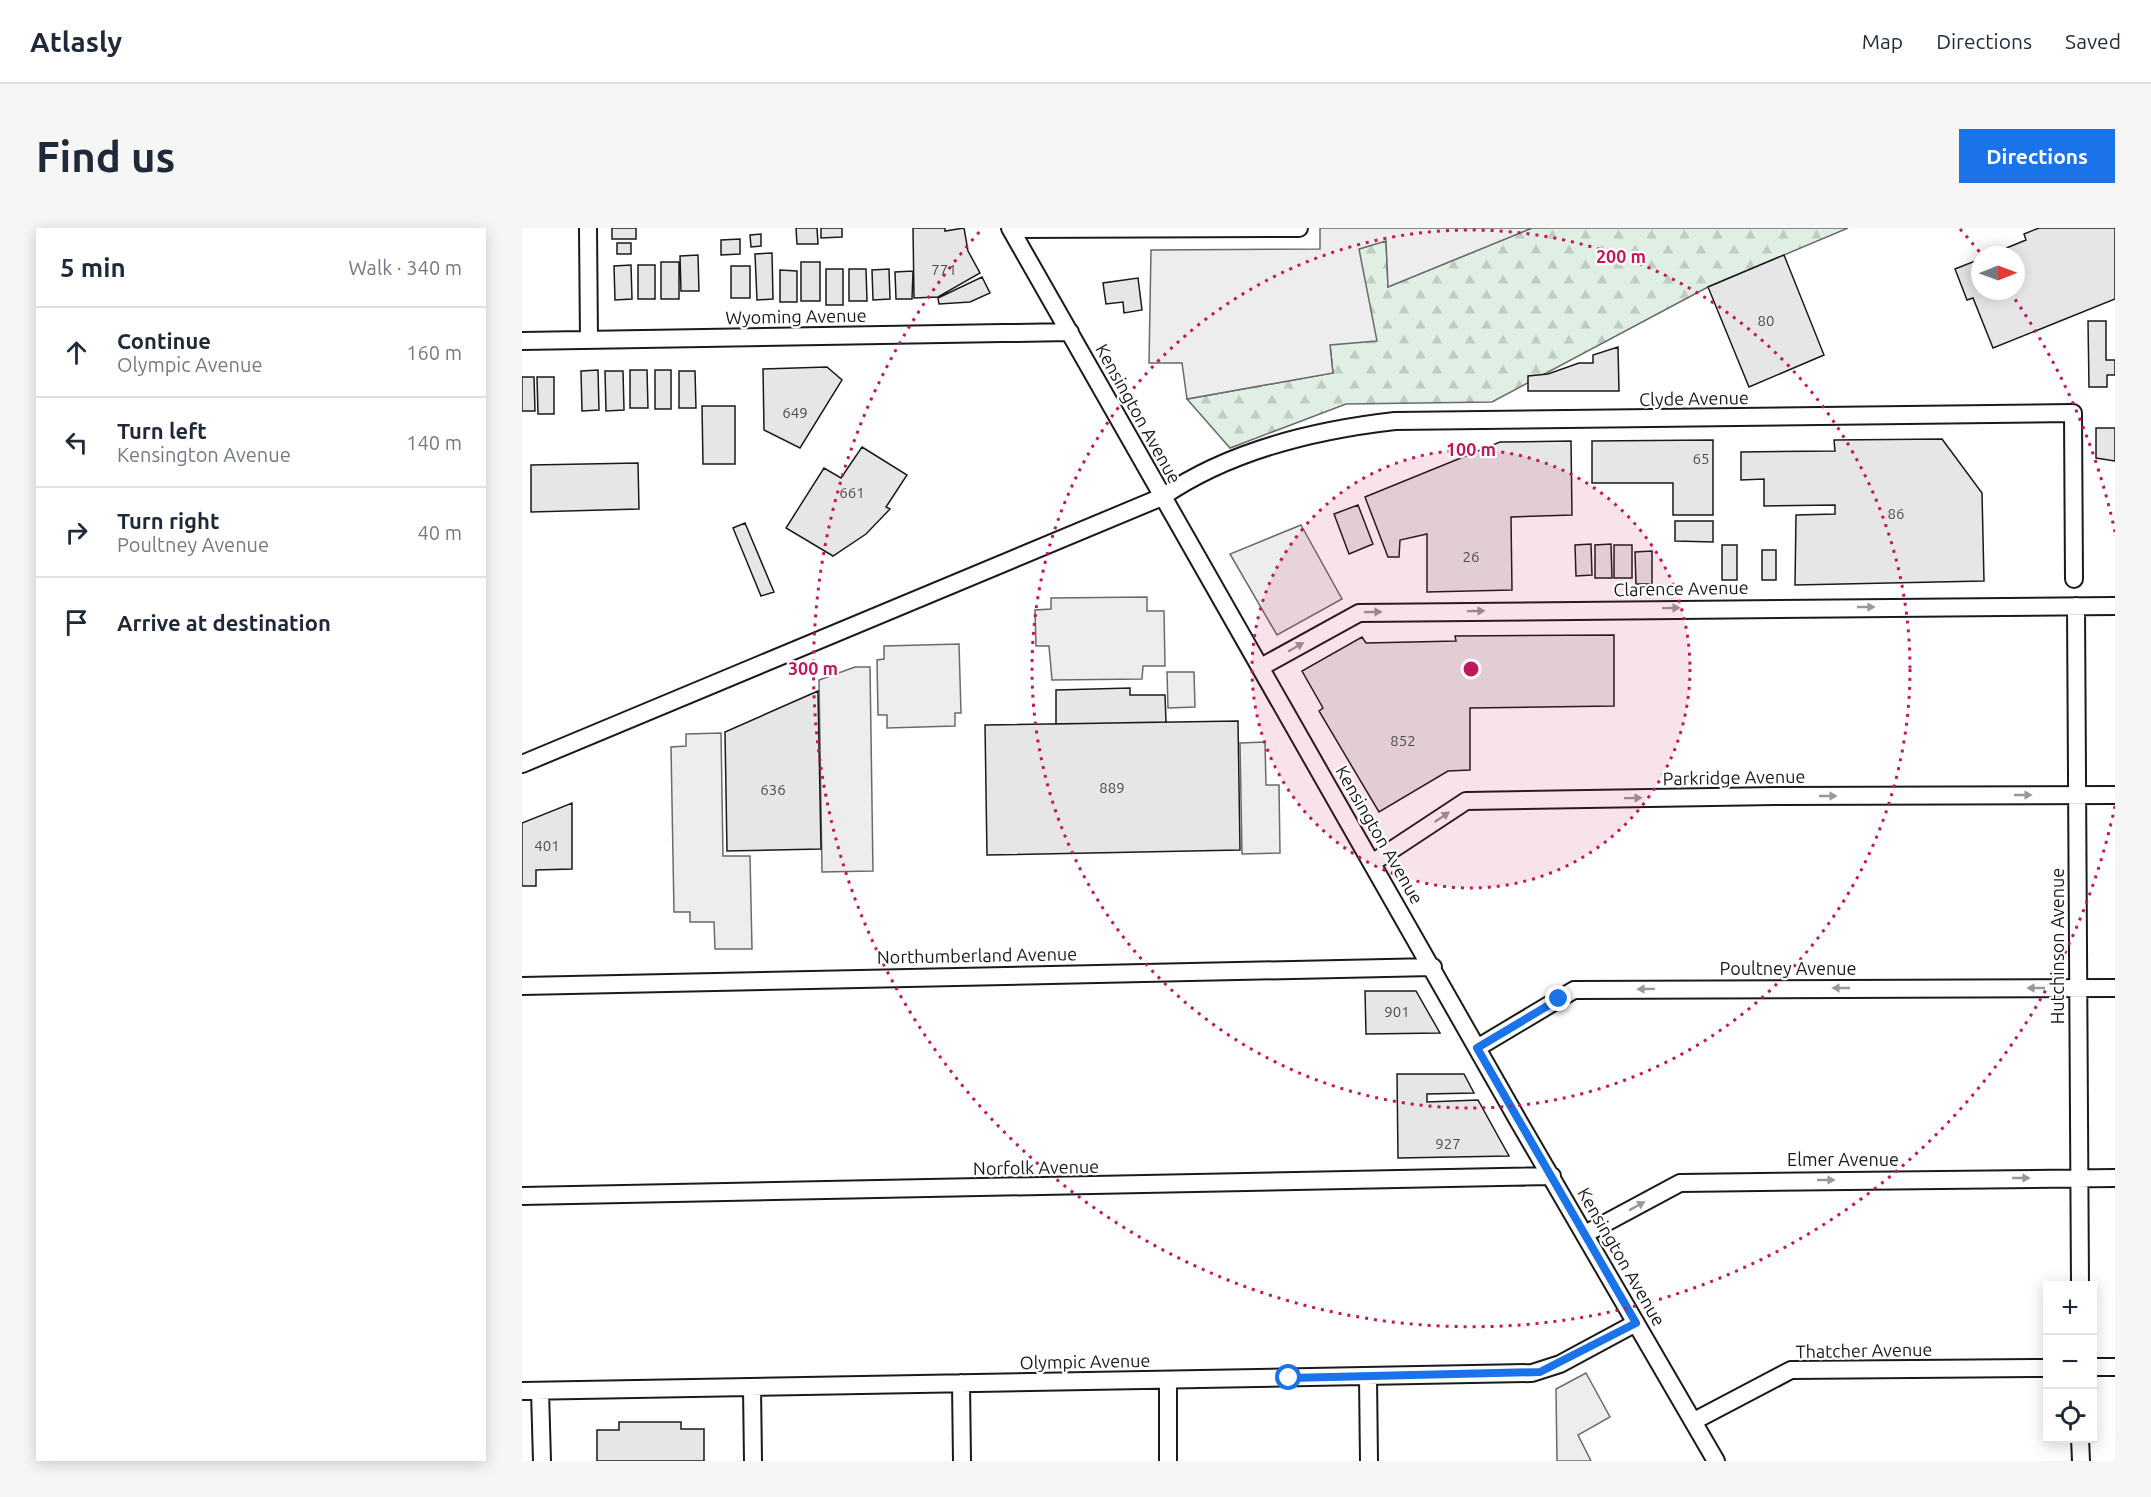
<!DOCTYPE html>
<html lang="en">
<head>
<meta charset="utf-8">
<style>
  body { margin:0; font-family:Ubuntu,sans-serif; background:#f6f6f7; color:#1f2937 }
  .controls { position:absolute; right:18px; bottom:18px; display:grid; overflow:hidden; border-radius:0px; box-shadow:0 3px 15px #0003 }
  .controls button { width:54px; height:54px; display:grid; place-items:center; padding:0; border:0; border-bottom:2px solid #e0e1e3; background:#fff; color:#1f2937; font:30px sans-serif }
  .compass { position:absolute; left:1449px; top:18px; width:54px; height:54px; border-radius:50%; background:#fff; box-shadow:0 3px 15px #0003; rotate:89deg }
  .stop { position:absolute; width:18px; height:18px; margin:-14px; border:4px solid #1a73e8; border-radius:50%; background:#fff }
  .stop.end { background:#1a73e8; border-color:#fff; box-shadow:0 2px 6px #0008 }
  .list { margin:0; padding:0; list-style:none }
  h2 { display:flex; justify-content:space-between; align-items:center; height:78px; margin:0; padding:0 24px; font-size:26px }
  h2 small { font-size:20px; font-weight:400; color:#747a83 }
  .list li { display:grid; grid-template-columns:39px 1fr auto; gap:18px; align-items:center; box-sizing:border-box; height:90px; padding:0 24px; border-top:2px solid #e0e1e3 }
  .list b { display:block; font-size:22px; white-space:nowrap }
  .list p { margin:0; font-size:20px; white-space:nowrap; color:#747a83 }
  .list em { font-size:20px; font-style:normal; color:#747a83 }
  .icon { flex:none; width:33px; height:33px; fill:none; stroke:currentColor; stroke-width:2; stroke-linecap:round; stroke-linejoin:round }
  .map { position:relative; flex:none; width:1593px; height:1233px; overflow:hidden; border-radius:0px }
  header { display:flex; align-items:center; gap:36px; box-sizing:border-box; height:84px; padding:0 30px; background:#fff; border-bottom:2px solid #e0e1e3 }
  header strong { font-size:28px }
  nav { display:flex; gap:33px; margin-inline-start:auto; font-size:21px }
  .intro { display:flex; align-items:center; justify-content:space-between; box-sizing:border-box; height:144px; padding:0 36px }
  h1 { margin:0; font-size:42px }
  .button { padding:15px 27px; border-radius:0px; background:#1a73e8; color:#fff; font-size:21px; font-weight:700 }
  main { display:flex; gap:36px; padding:0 36px }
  aside { flex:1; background:#fff; border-radius:0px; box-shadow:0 3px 15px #0003 }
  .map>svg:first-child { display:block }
</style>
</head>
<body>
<header>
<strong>Atlasly</strong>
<nav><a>Map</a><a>Directions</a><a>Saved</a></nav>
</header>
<div class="intro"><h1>Find us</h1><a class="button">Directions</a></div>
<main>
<aside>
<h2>5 min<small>Walk · 340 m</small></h2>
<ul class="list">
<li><svg class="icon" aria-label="ahead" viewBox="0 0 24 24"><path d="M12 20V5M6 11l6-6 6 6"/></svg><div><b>Continue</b><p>Olympic Avenue</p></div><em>160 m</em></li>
<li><svg class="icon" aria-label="left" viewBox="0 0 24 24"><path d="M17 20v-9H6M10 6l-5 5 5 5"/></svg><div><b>Turn left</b><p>Kensington Avenue</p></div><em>140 m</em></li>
<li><svg class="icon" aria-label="right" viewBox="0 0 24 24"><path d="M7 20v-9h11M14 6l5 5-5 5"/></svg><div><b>Turn right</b><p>Poultney Avenue</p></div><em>40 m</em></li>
<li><svg class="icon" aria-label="arrive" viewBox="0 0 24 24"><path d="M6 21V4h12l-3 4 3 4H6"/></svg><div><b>Arrive at destination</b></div></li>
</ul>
</aside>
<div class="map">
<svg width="1593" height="1233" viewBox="0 0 1593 1233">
  <defs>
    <pattern id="forest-firs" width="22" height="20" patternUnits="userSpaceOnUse" patternTransform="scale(1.5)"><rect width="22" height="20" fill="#e0efe3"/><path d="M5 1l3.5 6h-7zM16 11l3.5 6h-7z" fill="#c0ccc2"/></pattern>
  </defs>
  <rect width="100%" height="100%" fill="#fff"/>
  <path fill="url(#forest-firs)" stroke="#6a6a6a" stroke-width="1.5" d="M 1010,0 L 1326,0 L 1186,59 L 970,174 L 824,176 L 708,220 L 665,171 L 811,145 L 808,117 L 837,21 L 864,12 L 866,59 Z"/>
  <path fill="#ededed" stroke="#6a6a6a" stroke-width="1.5" d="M 798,0 L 1010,0 L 866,59 L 864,13 L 837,21 L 855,113 L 808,117 L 811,145 L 665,171 L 660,135 L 627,135 L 629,22 L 798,21 Z
    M 779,297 L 820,371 L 755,407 L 708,326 Z
    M 625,369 L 625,383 L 642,383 L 643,438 L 621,438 L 620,451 L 530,452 L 527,418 L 514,418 L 513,382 L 529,381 L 529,370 Z
    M 437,416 L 439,485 L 433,485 L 433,498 L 365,500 L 365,487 L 356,487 L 355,432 L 362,431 L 362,418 Z
    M 333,439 L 348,439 L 351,643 L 300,644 L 297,452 Z
    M 645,444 L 672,444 L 673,479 L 646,480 Z
    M 199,505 L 201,628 L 228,628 L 230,721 L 193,721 L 192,694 L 168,694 L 168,684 L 152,684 L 149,519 L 164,518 L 164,506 Z
    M 743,514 L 744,557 L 757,557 L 758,625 L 720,626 L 718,515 Z
    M 1064,1145 L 1088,1189 L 1056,1207 L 1069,1233 L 1035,1233 L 1034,1161 Z"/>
  <path fill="#e6e6e6" stroke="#1a1a1a" stroke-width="1.5" d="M 90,0 L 114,0 L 114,11 L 90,11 Z
    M 274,0 L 295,0 L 296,16 L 275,16 Z
    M 299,0 L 320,0 L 320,9 L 299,10 Z
    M 391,0 L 423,0 L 423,3 L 442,0 L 446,23 L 458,45 L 416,69 L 392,70 Z
    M 1517,0 L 1593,0 L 1593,71 L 1471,120 L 1451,70 L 1445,72 L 1433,41 L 1458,31 L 1458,63 L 1494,63 L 1494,27 L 1467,27 L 1504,12 L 1502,6 Z
    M 239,6 L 239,18 L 229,19 L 228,7 Z
    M 218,11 L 218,26 L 199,27 L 199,12 Z
    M 95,15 L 109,15 L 109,26 L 95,26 Z
    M 250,25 L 251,71 L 235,72 L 233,26 Z
    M 176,27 L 177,63 L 159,63 L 158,28 Z
    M 1262,27 L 1302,127 L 1227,159 L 1186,59 Z
    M 139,34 L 157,34 L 157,71 L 139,71 Z
    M 279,34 L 298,34 L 298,73 L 279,73 Z
    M 109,37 L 110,71 L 93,72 L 92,38 Z
    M 116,37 L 133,37 L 133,71 L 116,71 Z
    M 209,38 L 228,38 L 228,70 L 209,70 Z
    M 304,41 L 321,41 L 321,77 L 304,77 Z
    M 327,41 L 344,41 L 345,73 L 327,73 Z
    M 367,41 L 368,71 L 351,72 L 350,42 Z
    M 258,42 L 275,43 L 275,74 L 258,74 Z
    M 391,43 L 390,71 L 374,71 L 373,44 Z
    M 460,49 L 468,65 L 448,74 L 417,76 L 416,70 Z
    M 616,50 L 620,82 L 602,85 L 601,74 L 584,76 L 581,55 Z
    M 1566,93 L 1584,93 L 1584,132 L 1593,132 L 1593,147 L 1585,147 L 1585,159 L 1567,159 Z
    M 1096,119 L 1097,163 L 1006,163 L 1006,148 L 1026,146 L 1057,135 L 1071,135 L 1071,127 Z
    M 305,139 L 320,152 L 278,220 L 242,202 L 241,141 Z
    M 76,142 L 77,182 L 60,183 L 59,143 Z
    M 108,142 L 125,142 L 126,180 L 108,180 Z
    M 133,142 L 149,142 L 149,181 L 133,181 Z
    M 83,143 L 101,143 L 102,182 L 84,183 Z
    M 157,143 L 173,143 L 174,180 L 157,180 Z
    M 0,149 L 12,149 L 13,183 L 0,183 Z
    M 15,149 L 32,149 L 32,186 L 16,186 Z
    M 180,178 L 213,178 L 213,236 L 181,236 Z
    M 1574,200 L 1593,200 L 1593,233 L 1574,230 Z
    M 1420,211 L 1460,265 L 1462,353 L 1273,357 L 1274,287 L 1313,286 L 1313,277 L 1242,278 L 1242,251 L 1219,252 L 1219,224 L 1313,223 L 1312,212 Z
    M 1191,212 L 1191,287 L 1151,287 L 1151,255 L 1070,255 L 1070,213 Z
    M 1049,213 L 1050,287 L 989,289 L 990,362 L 905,364 L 905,306 L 878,312 L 877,329 L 866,329 L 843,269 L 978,214 Z
    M 340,219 L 385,247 L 364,279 L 368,281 L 344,306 L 311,328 L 264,300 L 302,240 L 319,250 Z
    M 116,235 L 117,281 L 9,284 L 9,237 Z
    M 836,277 L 851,316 L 827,326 L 812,286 Z
    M 1153,293 L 1191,293 L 1191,314 L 1153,313 Z
    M 223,295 L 252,364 L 239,368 L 211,300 Z
    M 1069,316 L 1070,347 L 1054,348 L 1053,317 Z
    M 1089,316 L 1090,350 L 1073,350 L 1073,317 Z
    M 1092,317 L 1110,317 L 1110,350 L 1092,350 Z
    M 1200,317 L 1215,317 L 1215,352 L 1200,352 Z
    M 1240,322 L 1254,322 L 1254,352 L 1240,352 Z
    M 1130,323 L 1130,356 L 1114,356 L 1113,324 Z
    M 1092,407 L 1092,478 L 948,480 L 948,542 L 926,543 L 857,584 L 797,483 L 801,480 L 780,443 L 840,409 L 844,415 L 934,413 L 933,408 Z
    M 608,460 L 608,467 L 643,467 L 644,494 L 534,496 L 534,462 Z
    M 296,463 L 299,621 L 205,623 L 203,504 Z
    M 716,493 L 718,622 L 465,627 L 463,497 Z
    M 50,575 L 50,641 L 14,642 L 14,658 L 0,658 L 0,595 Z
    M 843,763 L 894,763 L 918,805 L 844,806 Z
    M 875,846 L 942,846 L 952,865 L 905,866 L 905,874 L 956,872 L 987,928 L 876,930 Z
    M 97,1194 L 159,1194 L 159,1201 L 182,1201 L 182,1233 L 75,1233 L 75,1202 L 97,1202 Z"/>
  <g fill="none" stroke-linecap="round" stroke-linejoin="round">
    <defs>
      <path id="minor" d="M 66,0 L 67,112
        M 488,0 L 997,894 L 1194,1233
        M 489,1 L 777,0
        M 0,113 L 548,104
        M 1554,378 L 1558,1058
        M 739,439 L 837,385 L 1593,378
        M 0,536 L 640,269 C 708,222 793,202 873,193 L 1551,185 L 1552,351
        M 850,635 L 944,573 L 1253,568 L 1593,567
        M 0,758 L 911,739
        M 955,820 L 1052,762 L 1593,760
        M 0,968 L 1030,948
        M 1063,1006 L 1158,955 L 1593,950
        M 1570,1139 L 1593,1139
        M 846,1149 L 847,1233
        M 646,1152 L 646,1233
        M 439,1155 L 440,1233
        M 230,1159 L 231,1233
        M 0,1163 L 1010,1145 L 1038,1136 L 1114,1095
        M 18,1163 L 20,1233
        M 1172,1193 L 1269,1142 L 1526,1140
        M 1558,1210 L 1559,1233"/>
    </defs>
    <use href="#minor" stroke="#1a1a1a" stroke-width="20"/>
    <use href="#minor" stroke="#fff" stroke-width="16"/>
  </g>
  <defs><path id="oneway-solid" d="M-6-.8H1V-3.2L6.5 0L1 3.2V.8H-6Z" transform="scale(1.5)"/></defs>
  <g fill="#989898">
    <use href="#oneway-solid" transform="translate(1344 379)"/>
    <use href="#oneway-solid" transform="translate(1149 380) rotate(-1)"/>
    <use href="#oneway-solid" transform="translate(954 383) rotate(-1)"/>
    <use href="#oneway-solid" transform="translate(851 384) rotate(-1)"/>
    <use href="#oneway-solid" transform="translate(774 419) rotate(-30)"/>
    <use href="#oneway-solid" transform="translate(1501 567)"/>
    <use href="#oneway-solid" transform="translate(1306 568)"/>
    <use href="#oneway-solid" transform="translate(1111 570) rotate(-1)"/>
    <use href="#oneway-solid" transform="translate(920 589) rotate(-34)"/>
    <use href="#oneway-solid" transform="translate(1319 760) rotate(-180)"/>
    <use href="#oneway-solid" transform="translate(1514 760) rotate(-180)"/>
    <use href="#oneway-solid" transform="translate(1124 761) rotate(179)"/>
    <use href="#oneway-solid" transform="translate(1499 950)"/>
    <use href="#oneway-solid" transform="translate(1304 952)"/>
    <use href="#oneway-solid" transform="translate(1115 978) rotate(-29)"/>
  </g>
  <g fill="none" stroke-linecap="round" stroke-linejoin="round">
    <path stroke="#1a73e8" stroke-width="8" d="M 767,1150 L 1018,1144 L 1114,1095 L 955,820 L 1037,771"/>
  </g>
  <circle cx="949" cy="441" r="219" fill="#c2185b" fill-opacity=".12"/>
  <g fill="none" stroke="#c2185b" stroke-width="3" stroke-dasharray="3 6">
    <circle cx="949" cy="441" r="219"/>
    <circle cx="949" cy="441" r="439"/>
    <path d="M1593 578A658 658 0 1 1 460 1M1438 1A658 658 0 0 1 1460 27M1488 64A658 658 0 0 1 1593 304"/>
  </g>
  <g text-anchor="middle" stroke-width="4.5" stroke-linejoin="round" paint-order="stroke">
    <g font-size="15" fill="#4d4d4d">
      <text x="422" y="47">771</text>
      <text x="1244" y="98">80</text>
      <text x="273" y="190">649</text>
      <text x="1179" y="236">65</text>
      <text x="330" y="270">661</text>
      <text x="1374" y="291">86</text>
      <text x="949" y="334">26</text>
      <text x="881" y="518">852</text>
      <text x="590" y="565">889</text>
      <text x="251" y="567">636</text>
      <text x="25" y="623">401</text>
      <text x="875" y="789">901</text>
      <text x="926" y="921">927</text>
    </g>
    <g font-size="18" fill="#1a1a1a" stroke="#fff">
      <text transform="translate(274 89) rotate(-1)" y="6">Wyoming Avenue</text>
      <text transform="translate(1172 171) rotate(-1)" y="6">Clyde Avenue</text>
      <text transform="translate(616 186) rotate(61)" y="6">Kensington Avenue</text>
      <text transform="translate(1159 361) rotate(-1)" y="6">Clarence Avenue</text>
      <text transform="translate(1212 550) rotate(-1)" y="6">Parkridge Avenue</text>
      <text transform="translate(857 607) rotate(60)" y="6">Kensington Avenue</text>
      <text transform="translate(1536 718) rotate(-90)" y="6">Hutchinson Avenue</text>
      <text transform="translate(455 728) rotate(-1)" y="6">Northumberland Avenue</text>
      <text x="1266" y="747">Poultney Avenue</text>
      <text x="1321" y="938">Elmer Avenue</text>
      <text transform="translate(514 940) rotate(-1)" y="6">Norfolk Avenue</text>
      <text transform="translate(1099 1029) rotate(60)" y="6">Kensington Avenue</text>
      <text transform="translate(1342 1123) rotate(-1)" y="6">Thatcher Avenue</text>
      <text transform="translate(563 1134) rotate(-1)" y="6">Olympic Avenue</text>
    </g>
  </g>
  <circle cx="949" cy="441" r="9" fill="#c2185b" stroke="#fff" stroke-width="3"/>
  <g font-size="18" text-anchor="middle" font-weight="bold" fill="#c2185b" stroke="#fff" stroke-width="4.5" stroke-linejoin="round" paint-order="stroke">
    <text x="1099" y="35">200 m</text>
    <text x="949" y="228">100 m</text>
    <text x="291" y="447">300 m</text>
  </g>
</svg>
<div class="controls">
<button>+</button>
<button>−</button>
<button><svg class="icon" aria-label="locate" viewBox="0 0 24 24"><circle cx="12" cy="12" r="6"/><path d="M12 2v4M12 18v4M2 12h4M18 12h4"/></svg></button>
</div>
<svg class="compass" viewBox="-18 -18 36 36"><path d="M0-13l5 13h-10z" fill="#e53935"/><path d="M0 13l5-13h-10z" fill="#747a83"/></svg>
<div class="stop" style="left:767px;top:1150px"></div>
<div class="stop end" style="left:1037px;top:771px"></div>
</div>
</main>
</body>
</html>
